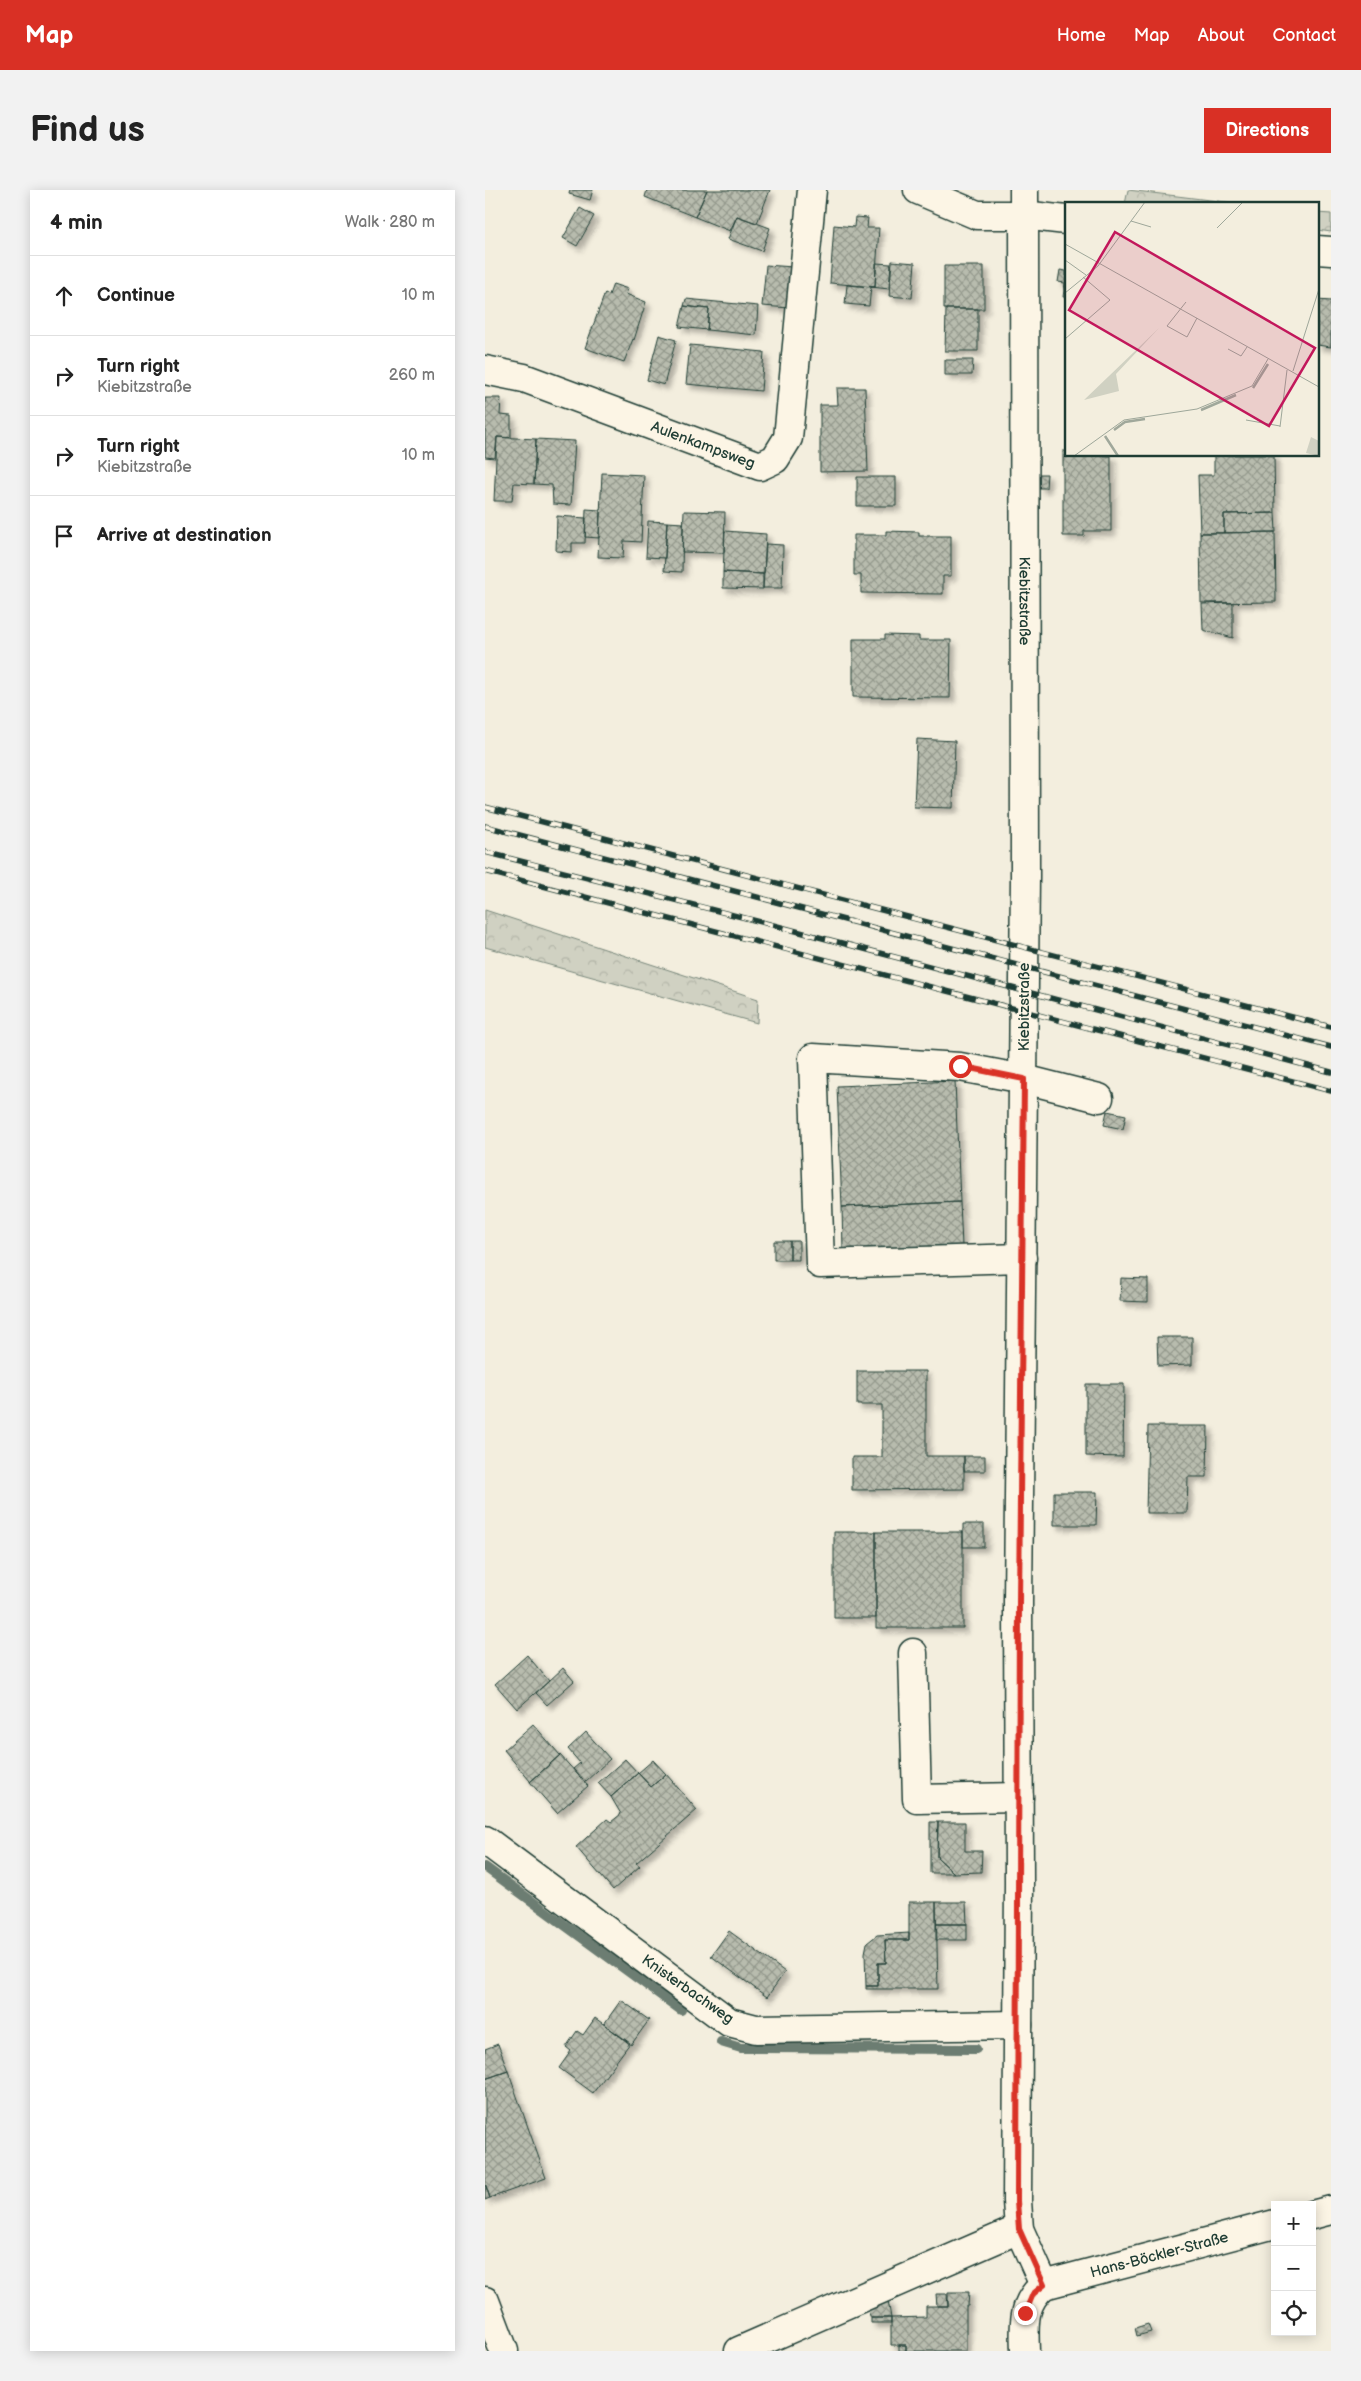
<!DOCTYPE html>
<html lang="en">
<head>
<meta charset="utf-8">
<style>
  body { margin:0; font-family:"Balsamiq Sans",sans-serif; background:#f2f2f2; color:#222 }
  .controls { position:absolute; right:15px; bottom:15px; display:grid; overflow:hidden; border-radius:0px; box-shadow:0 2px 12px #0003 }
  .controls button { width:45px; height:45px; display:grid; place-items:center; padding:0; border:0; border-bottom:1px solid #e0e0e0; background:#fff; color:#222; font:25px sans-serif }
  .stop { position:absolute; width:15px; height:15px; margin:-11px; border:4px solid #d93025; border-radius:50%; background:#fff }
  .stop.end { background:#d93025; border-color:#fff; box-shadow:0 1px 5px #0008 }
  .list { margin:0; padding:0; list-style:none }
  h2 { display:flex; justify-content:space-between; align-items:center; height:65px; margin:0; padding:0 20px; font-size:21px }
  h2 small { font-size:16px; font-weight:400; color:#767676 }
  .list li { display:grid; grid-template-columns:32px 1fr auto; gap:15px; align-items:center; box-sizing:border-box; height:80px; padding:0 20px; border-top:1px solid #e0e0e0 }
  .list b { display:block; font-size:19px; white-space:nowrap }
  .list p { margin:0; font-size:16px; white-space:nowrap; color:#767676 }
  .list em { font-size:16px; font-style:normal; color:#767676 }
  .icon { flex:none; width:28px; height:28px; fill:none; stroke:currentColor; stroke-width:2; stroke-linecap:round; stroke-linejoin:round }
  .map { position:relative; flex:none; width:846px; height:2161px; overflow:hidden; border-radius:0px }
  header { display:flex; align-items:center; gap:30px; box-sizing:border-box; height:70px; padding:0 25px; background:#d93025; color:#fff }
  header strong { font-size:24px }
  nav { display:flex; gap:28px; margin-inline-start:auto; font-size:18px }
  .intro { display:flex; align-items:center; justify-content:space-between; box-sizing:border-box; height:120px; padding:0 30px }
  h1 { margin:0; font-size:35px }
  .button { padding:12px 22px; border-radius:0px; background:#d93025; color:#fff; font-size:18px; font-weight:700 }
  main { display:flex; gap:30px; padding:0 30px }
  aside { flex:1; background:#fff; border-radius:0px; box-shadow:0 2px 12px #0003 }
  .map>svg:first-child { display:block }
</style>
</head>
<body>
<header>
<strong>Map</strong>
<nav><a>Home</a><a>Map</a><a>About</a><a>Contact</a></nav>
</header>
<div class="intro"><h1>Find us</h1><a class="button">Directions</a></div>
<main>
<aside>
<h2>4 min<small>Walk · 280 m</small></h2>
<ul class="list">
<li><svg class="icon" aria-label="ahead" viewBox="0 0 24 24"><path d="M12 20V5M6 11l6-6 6 6"/></svg><div><b>Continue</b></div><em>10 m</em></li>
<li><svg class="icon" aria-label="right" viewBox="0 0 24 24"><path d="M7 20v-9h11M14 6l5 5-5 5"/></svg><div><b>Turn right</b><p>Kiebitzstraße</p></div><em>260 m</em></li>
<li><svg class="icon" aria-label="right" viewBox="0 0 24 24"><path d="M7 20v-9h11M14 6l5 5-5 5"/></svg><div><b>Turn right</b><p>Kiebitzstraße</p></div><em>10 m</em></li>
<li><svg class="icon" aria-label="arrive" viewBox="0 0 24 24"><path d="M6 21V4h12l-3 4 3 4H6"/></svg><div><b>Arrive at destination</b></div></li>
</ul>
</aside>
<div class="map">
<svg width="846" height="2161" viewBox="0 0 846 2161">
  <defs>
    <pattern id="forest-crowns" width="20" height="18" patternUnits="userSpaceOnUse" patternTransform="scale(1.25)"><rect width="20" height="18" fill="#d0d1c2"/><path d="M2 6a3 3 0 1 1 6 0M12 15a3 3 0 1 1 6 0" fill="none" stroke="#b2b4a7"/></pattern>
    <pattern id="building-cross-hatch" width="8" height="8" patternUnits="userSpaceOnUse" patternTransform="scale(1.25)"><rect width="8" height="8" fill="#b8bcae"/><path d="M0 0l8 8M0 8l8-8" fill="none" stroke="#959a8e"/></pattern>
    <filter id="shadow"><feDropShadow dx="4.5" dy="4.5" stdDeviation="2.5" flood-color="#0004"/></filter>
  </defs>
  <rect width="100%" height="100%" fill="#f3eede"/>
  <filter id="ink" filterUnits="userSpaceOnUse"><feTurbulence type="fractalNoise" baseFrequency=".02" numOctaves="2"/><feDisplacementMap in="SourceGraphic" scale="10" xChannelSelector="R" yChannelSelector="G"/><feConvolveMatrix kernelMatrix="1 2 1 2 8 2 1 2 1" color-interpolation-filters="sRGB"/></filter>
  <g filter="url(#ink)">
    <path fill="url(#forest-crowns)" stroke="#78877b" d="M 643,0 L 757,14 L 640,14 Z
      M 832,23 L 846,24 L 846,42 L 832,40 Z
      M 0,720 L 273,809 L 272,833 L 0,757 Z"/>
    <g fill="none" stroke-linecap="round" stroke-linejoin="round">
      <path stroke="#6c7d72" stroke-width="10" d="M 0,1677 L 196,1820
        M 236,1852 L 256,1858 L 491,1859"/>
    </g>
    <path fill="url(#building-cross-hatch)" stroke="#1f3d34" filter="url(#shadow)" d="M 85,0 L 108,0 L 105,10 L 84,4 Z
      M 162,0 L 222,0 L 210,27 L 160,7 Z
      M 222,0 L 285,0 L 272,33 L 252,26 L 245,41 L 210,27 Z
      M 95,18 L 109,26 L 92,56 L 78,48 Z
      M 252,26 L 285,38 L 277,61 L 243,49 Z
      M 370,27 L 383,28 L 382,38 L 394,38 L 390,97 L 345,93 L 349,35 L 369,37 Z
      M 407,71 L 430,73 L 427,108 L 404,106 Z
      M 391,73 L 406,74 L 404,99 L 386,97 L 390,97 Z
      M 281,75 L 308,77 L 305,118 L 277,116 Z
      M 459,76 L 499,76 L 499,119 L 459,119 Z
      M 575,80 L 581,81 L 581,107 L 578,107 L 580,93 L 573,92 Z
      M 128,94 L 143,99 L 141,104 L 161,112 L 149,150 L 148,149 L 139,172 L 100,158 L 120,103 L 124,105 Z
      M 362,95 L 386,97 L 384,116 L 360,114 Z
      M 201,109 L 273,116 L 271,145 L 222,140 L 224,119 L 199,116 Z
      M 832,110 L 846,111 L 846,157 L 832,155 Z
      M 199,116 L 224,119 L 222,140 L 194,137 Z
      M 461,119 L 493,119 L 493,161 L 460,161 Z
      M 174,145 L 191,150 L 179,195 L 162,190 Z
      M 205,155 L 279,162 L 276,201 L 201,194 Z
      M 460,170 L 488,170 L 487,185 L 460,185 Z
      M 352,198 L 380,198 L 383,281 L 335,282 L 335,215 L 353,215 Z
      M 0,208 L 16,208 L 15,225 L 26,226 L 26,248 L 12,247 L 10,268 L 0,267 Z
      M 12,247 L 51,249 L 49,294 L 29,293 L 27,311 L 9,311 Z
      M 51,249 L 90,251 L 86,315 L 68,314 L 67,295 L 49,294 Z
      M 578,261 L 581,261 L 581,265 L 626,266 L 626,341 L 599,341 L 599,346 L 578,346 Z
      M 729,265 L 789,265 L 790,323 L 739,324 L 739,343 L 715,343 L 713,285 L 729,285 Z
      M 117,283 L 159,285 L 156,352 L 139,351 L 138,368 L 113,367 Z
      M 554,284 L 562,284 L 561,298 L 554,298 Z
      M 372,287 L 411,287 L 411,316 L 372,316 Z
      M 101,319 L 115,320 L 114,348 L 100,347 Z
      M 199,321 L 240,322 L 239,363 L 197,362 Z
      M 790,323 L 791,342 L 739,343 L 739,324 Z
      M 72,326 L 101,328 L 100,353 L 87,353 L 87,362 L 71,361 Z
      M 163,331 L 182,332 L 180,368 L 161,367 Z
      M 182,332 L 198,333 L 197,382 L 179,381 Z
      M 240,341 L 281,344 L 279,384 L 238,382 Z
      M 401,341 L 434,342 L 434,346 L 466,346 L 466,386 L 458,386 L 458,404 L 376,403 L 376,385 L 369,385 L 369,345 L 401,345 Z
      M 790,342 L 791,412 L 716,413 L 715,343 Z
      M 281,354 L 298,355 L 297,398 L 278,398 Z
      M 238,382 L 278,384 L 278,399 L 238,398 Z
      M 748,413 L 748,448 L 718,440 L 717,414 Z
      M 400,445 L 434,446 L 434,450 L 466,450 L 465,508 L 368,507 L 368,449 L 400,449 Z
      M 432,549 L 470,551 L 468,618 L 429,617 Z
      M 470,891 L 475,1012 L 357,1017 L 352,896 Z
      M 622,921 L 641,925 L 638,939 L 619,935 Z
      M 475,1012 L 477,1056 L 358,1061 L 357,1017 Z
      M 289,1051 L 305,1051 L 305,1070 L 289,1070 Z
      M 305,1051 L 314,1051 L 314,1070 L 305,1070 Z
      M 636,1088 L 663,1089 L 663,1112 L 635,1111 Z
      M 672,1147 L 707,1147 L 707,1175 L 673,1176 Z
      M 372,1181 L 441,1181 L 441,1266 L 479,1266 L 479,1299 L 367,1300 L 367,1267 L 397,1267 L 397,1215 L 372,1215 Z
      M 601,1194 L 639,1194 L 638,1267 L 601,1266 Z
      M 663,1236 L 723,1236 L 722,1287 L 703,1287 L 702,1323 L 661,1323 Z
      M 479,1266 L 500,1266 L 500,1281 L 479,1281 Z
      M 569,1302 L 612,1302 L 611,1335 L 569,1335 Z
      M 478,1334 L 499,1334 L 499,1357 L 478,1357 Z
      M 349,1342 L 391,1342 L 391,1428 L 349,1428 Z
      M 391,1342 L 478,1342 L 478,1438 L 391,1438 Z
      M 42,1465 L 64,1491 L 32,1519 L 10,1494 Z
      M 78,1478 L 89,1491 L 62,1515 L 51,1503 Z
      M 48,1534 L 75,1565 L 45,1592 L 45,1591 L 19,1560 Z
      M 101,1542 L 125,1569 L 100,1592 L 88,1579 L 95,1573 L 83,1559 Z
      M 75,1565 L 103,1596 L 72,1623 L 45,1592 Z
      M 140,1569 L 153,1583 L 126,1607 L 113,1593 Z
      M 168,1570 L 181,1584 L 166,1597 L 153,1583 Z
      M 153,1583 L 166,1597 L 181,1584 L 212,1620 L 151,1673 L 155,1676 L 128,1700 L 91,1657 L 122,1629 L 126,1632 L 136,1624 L 126,1607 Z
      M 445,1632 L 453,1632 L 452,1667 L 469,1683 L 445,1683 Z
      M 453,1632 L 480,1632 L 480,1661 L 497,1661 L 496,1682 L 469,1683 L 452,1667 Z
      M 424,1712 L 451,1712 L 453,1799 L 381,1799 L 381,1796 L 393,1796 L 393,1773 L 401,1773 L 400,1750 L 424,1750 Z
      M 451,1712 L 481,1712 L 482,1734 L 451,1734 Z
      M 451,1734 L 482,1734 L 482,1750 L 451,1750 Z
      M 244,1741 L 300,1782 L 282,1807 L 226,1766 Z
      M 424,1743 L 424,1750 L 400,1750 L 401,1773 L 393,1773 L 393,1796 L 381,1796 L 380,1763 L 382,1753 L 392,1745 Z
      M 136,1810 L 164,1830 L 146,1855 L 119,1834 Z
      M 110,1828 L 145,1853 L 108,1903 L 74,1878 L 86,1861 L 81,1857 L 92,1841 L 98,1845 Z
      M 13,1854 L 23,1881 L 0,1889 L 0,1859 Z
      M 23,1881 L 61,1988 L 5,2008 L 0,1993 L 0,1889 Z
      M 0,1993 L 5,2008 L 0,2010 Z
      M 463,2102 L 484,2102 L 483,2116 L 481,2116 L 481,2161 L 421,2161 L 421,2155 L 406,2155 L 406,2128 L 441,2127 L 441,2116 L 463,2116 Z
      M 451,2104 L 462,2104 L 463,2116 L 452,2116 Z
      M 403,2110 L 406,2128 L 386,2128 L 382,2119 Z
      M 386,2128 L 406,2128 L 406,2133 L 386,2133 Z
      M 663,2134 L 666,2142 L 652,2146 L 650,2138 Z
      M 414,2155 L 421,2155 L 421,2161 L 414,2161 Z"/>
    <g fill="none" stroke-linecap="round" stroke-linejoin="round">
      <defs>
        <g id="minor">
          <path d="M 433,0 L 492,25 L 538,25 L 581,30"/>
          <path id="s1" d="M 539,0 L 540,686 L 533,1413 L 534,1692 L 532,2011 L 534,2039 L 559,2095"/>
          <path d="M 832,60 L 846,61"/>
          <path id="s2" d="M 0,180 L 39,188 L 275,276 L 290,269 L 303,248 L 327,0"/>
          <path d="M 537,1068 L 335,1074 L 328,868 L 475,877 L 539,889 L 614,908"/>
          <path d="M 428,1463 L 432,1609 L 534,1607"/>
          <path d="M 0,1650 L 244,1832 L 271,1839 L 533,1835"/>
          <path d="M 827,2025 L 846,2020"/>
          <path d="M 0,2111 L 19,2161"/>
          <path d="M 254,2161 L 534,2039"/>
          <path id="s3" d="M 540,2161 C 539,2134 537,2113 559,2095 L 790,2034"/>
        </g>
      </defs>
      <use href="#minor" stroke="#1f3d34" stroke-width="31"/>
      <use href="#minor" stroke="#fcf5e5" stroke-width="28"/>
      <defs>
        <path id="rail" d="M 0,617 L 846,837
          M 0,636 L 846,857
          M 0,662 L 296,737 L 846,882
          M 0,681 L 846,901"/>
      </defs>
      <use href="#rail" stroke="#1f3d34" stroke-width="5.5"/>
      <use href="#rail" stroke="#fcf5e5" stroke-width="4" stroke-dasharray="11" stroke-linecap="butt"/>
    </g>
  </g>
  <g fill="none" stroke-linecap="round" stroke-linejoin="round" filter="url(#ink)">
    <path stroke="#d93025" stroke-width="6" d="M 475,876 L 539,889 L 534,1413 L 532,2011 L 534,2039 L 559,2095 L 548,2104 L 540,2123"/>
  </g>
  <g text-anchor="middle" stroke-width="5" stroke-linejoin="round" paint-order="stroke">
    <g font-size="15" fill="#1f3d34" stroke="#fcf5e5">
      <text dy="5" stroke="none"><textPath href="#s2" startOffset="231">Aulenkampsweg</textPath></text>
      <text dy="5" stroke="none"><textPath href="#s1" startOffset="411">Kiebitzstraße</textPath></text>
      <text transform="translate(539 817) rotate(-90)" y="5">Kiebitzstraße</text>
      <text transform="translate(203 1799) rotate(35)" y="5">Knisterbachweg</text>
      <text dy="5" stroke="none"><textPath href="#s3" startOffset="191">Hans-Böckler-Straße</textPath></text>
    </g>
  </g>
  <g transform="translate(580 12)">
    <rect width="254" height="254" fill="#f3eede"/>
    <path d="M 246,235 L 254,239 L 254,254 L 241,251 Z" fill="#d0d1c2"/>
    <path d="M 94,126 L 51,172 L 54,189 L 19,198 Z" fill="#d0d1c2"/>
    <path fill="none" stroke="#a0a89b" stroke-width="2.5" d="M 188,186 L 203,162M 136,208 L 171,193M 49,228 L 60,220 L 80,217M 40,234 L 53,254"/>
    <path fill="none" stroke="#9ea79a" stroke-width="1" d="M 66,19 L 86,25M 152,26 L 178,0M 0,42 L 254,185M 0,58 L 21,73M 0,91 L 33,64 L 80,0M 121,100 L 102,124 L 122,135 L 132,116M 0,137 L 45,98 L 18,75M 163,147 L 176,154 L 182,145M 228,169 L 254,87M 181,218 L 215,224M 215,225 L 222,168M 9,254 L 59,218 L 132,207 L 187,184 L 203,157"/>
    <path fill="#c2185b" fill-opacity="0.15" stroke="#c2185b" stroke-width="2.5" d="M 50,30 L 250,146 L 204,224 L 4,108 Z"/>
    <rect width="254" height="254" fill="none" stroke="#1f3d34" stroke-width="2.5"/>
  </g>
</svg>
<div class="controls">
<button>+</button>
<button>−</button>
<button><svg class="icon" aria-label="locate" viewBox="0 0 24 24"><circle cx="12" cy="12" r="6"/><path d="M12 2v4M12 18v4M2 12h4M18 12h4"/></svg></button>
</div>
<div class="stop" style="left:475px;top:876px"></div>
<div class="stop end" style="left:540px;top:2123px"></div>
</div>
</main>
</body>
</html>
